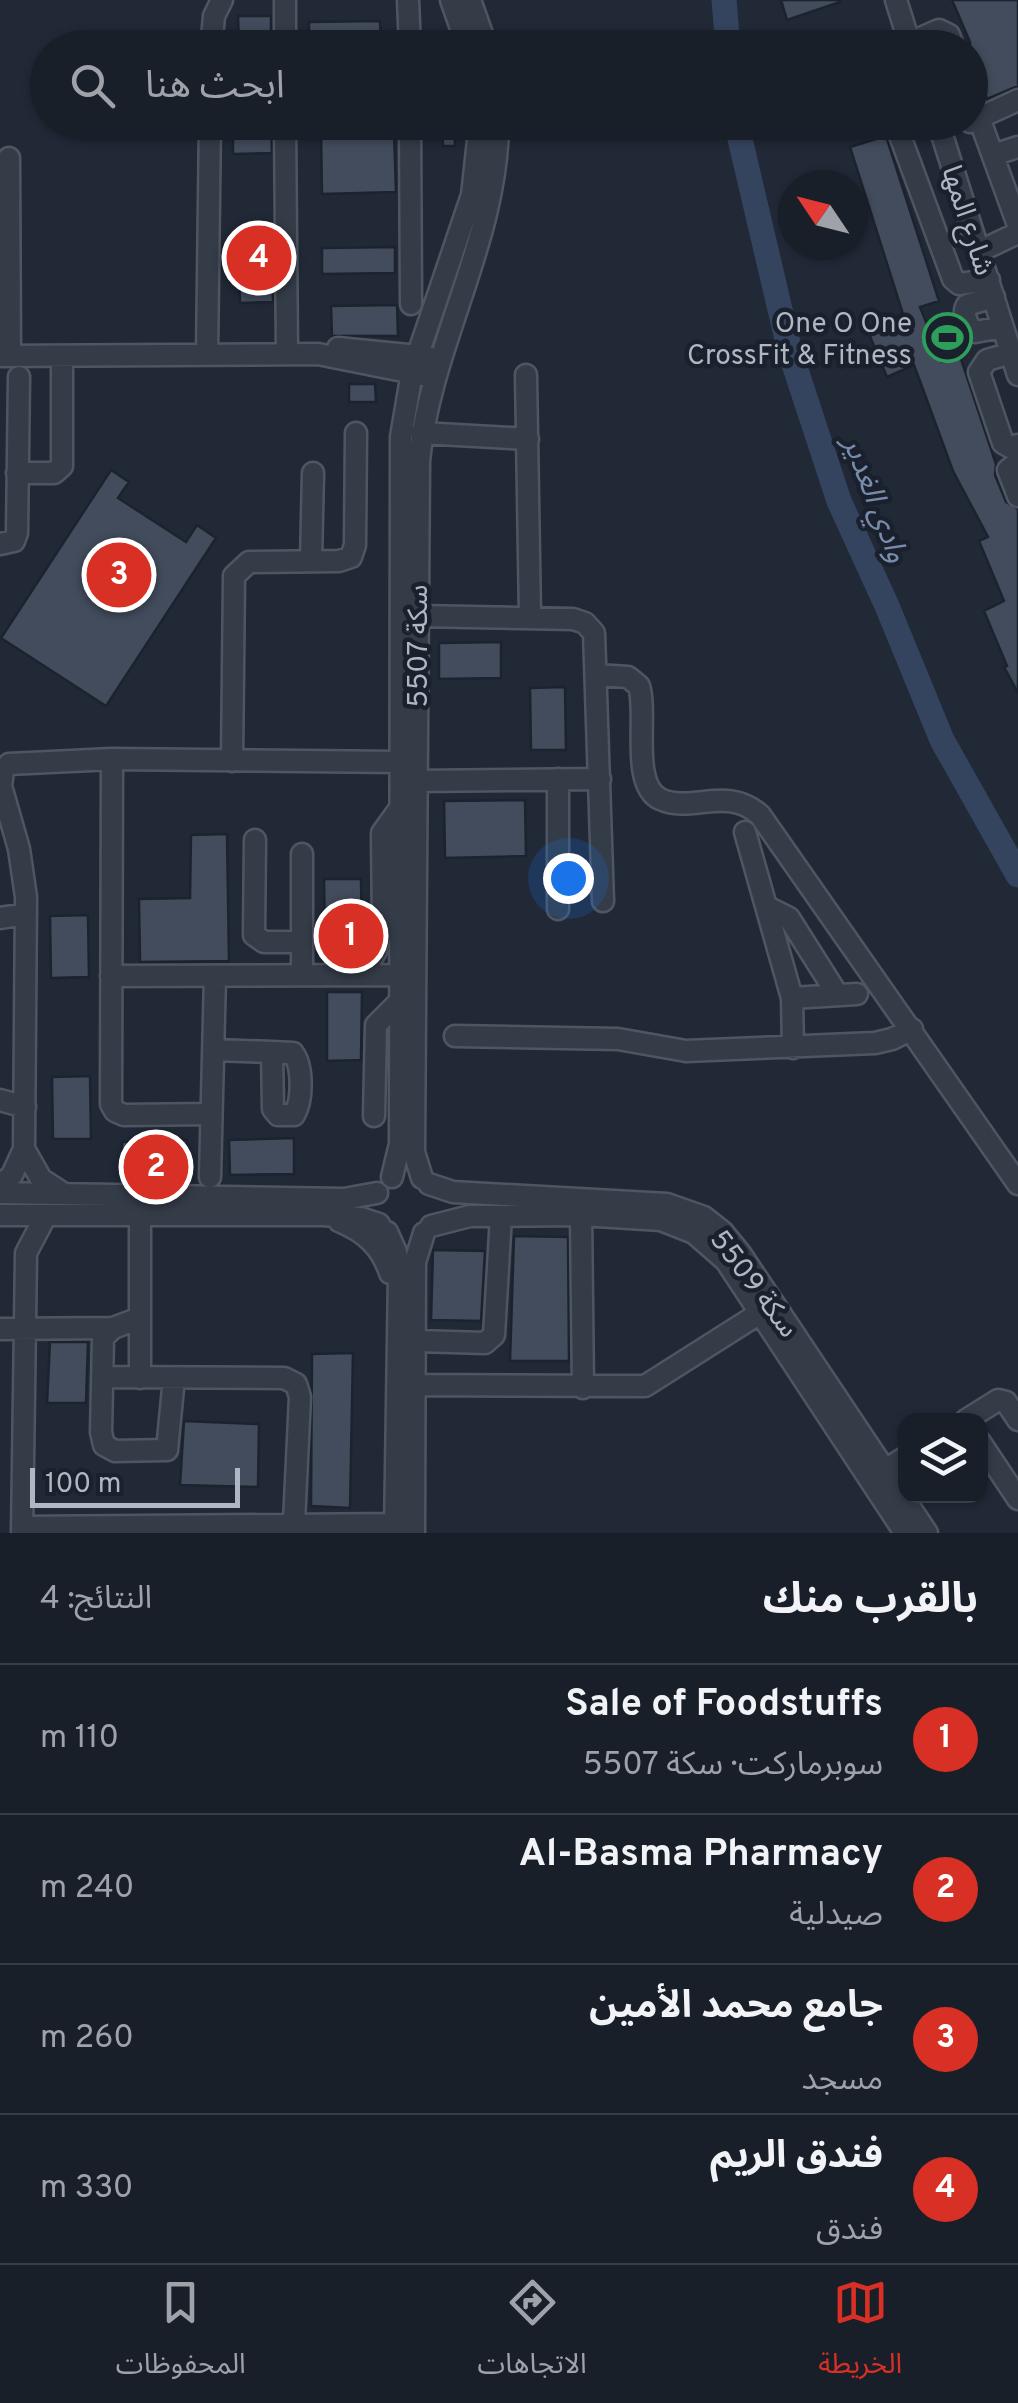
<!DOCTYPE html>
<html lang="ar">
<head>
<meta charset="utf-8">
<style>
  body { margin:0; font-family:Overpass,"Noto Sans Arabic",sans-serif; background:#222731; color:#f1f3f6; direction:rtl }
  .controls { position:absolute; right:30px; bottom:30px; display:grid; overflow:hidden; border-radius:20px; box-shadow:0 2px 8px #0004 }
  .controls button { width:90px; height:90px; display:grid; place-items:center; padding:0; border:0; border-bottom:2px solid #373d46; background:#191f29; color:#f1f3f6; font:50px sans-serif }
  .compass { position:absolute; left:778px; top:170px; width:90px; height:90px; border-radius:50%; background:#191f29; box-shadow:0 2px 8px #0004; rotate:305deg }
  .scale { position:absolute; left:30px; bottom:25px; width:210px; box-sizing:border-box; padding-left:10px; border:5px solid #afb6c4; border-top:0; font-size:28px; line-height:35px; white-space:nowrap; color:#afb6c4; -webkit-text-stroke:8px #1a212c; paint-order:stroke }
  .you { position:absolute; left:568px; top:878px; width:35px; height:35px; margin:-25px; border:8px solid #fff; border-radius:50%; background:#1a73e8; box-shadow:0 0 0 15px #1a73e833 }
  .badge { display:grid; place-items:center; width:65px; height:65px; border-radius:50%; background:#d93025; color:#fff; font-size:32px; font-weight:700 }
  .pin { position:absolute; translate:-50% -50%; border:5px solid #fff; box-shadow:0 2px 10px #0006 }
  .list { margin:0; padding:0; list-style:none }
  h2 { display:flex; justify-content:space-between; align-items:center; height:130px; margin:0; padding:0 40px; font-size:42px }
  h2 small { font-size:32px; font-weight:400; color:#9fa2a8 }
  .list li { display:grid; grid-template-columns:65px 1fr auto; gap:30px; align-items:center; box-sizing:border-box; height:150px; padding:0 40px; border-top:2px solid #373d46 }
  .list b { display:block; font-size:38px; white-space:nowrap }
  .list p { margin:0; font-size:32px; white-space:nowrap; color:#9fa2a8 }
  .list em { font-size:32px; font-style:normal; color:#9fa2a8 }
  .icon { flex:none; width:55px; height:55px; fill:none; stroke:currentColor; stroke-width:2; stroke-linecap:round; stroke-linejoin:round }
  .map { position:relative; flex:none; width:1018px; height:1533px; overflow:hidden; direction:ltr }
  .search { position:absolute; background:#191f29; box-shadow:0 2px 8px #0004; left:30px; right:30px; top:30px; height:110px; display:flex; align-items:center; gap:25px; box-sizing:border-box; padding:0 35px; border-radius:55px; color:#9fa2a8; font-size:38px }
  .sheet { height:730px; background:#191f29 }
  nav { display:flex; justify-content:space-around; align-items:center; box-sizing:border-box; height:140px; border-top:2px solid #373d46; background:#191f29; font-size:28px; color:#9fa2a8 }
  nav a { display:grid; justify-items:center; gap:5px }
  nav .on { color:#d93025 }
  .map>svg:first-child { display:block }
</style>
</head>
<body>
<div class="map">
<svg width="1018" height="1533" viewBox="0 0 1018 1533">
  <rect width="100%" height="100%" fill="#212937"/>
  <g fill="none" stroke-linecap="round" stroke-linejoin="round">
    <path stroke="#35445e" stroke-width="25" d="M 724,0 L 728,48
      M 736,122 L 790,352 L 839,501 L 887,606 L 942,740 L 1018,875"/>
  </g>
  <path fill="#424c5c" stroke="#1c232e" stroke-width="2.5" d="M 781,0 L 840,0 L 840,2 L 787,20 Z
    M 952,0 L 1018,0 L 1018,86 L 987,99 L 970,58 L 970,42 Z
    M 238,16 L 271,16 L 271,48 L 239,48 Z
    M 380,21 L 381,48 L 309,48 L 309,22 Z
    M 233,122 L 271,122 L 272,153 L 233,154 Z
    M 442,122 L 454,122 L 455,146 L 443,146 Z
    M 394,131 L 396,192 L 322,194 L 321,132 Z
    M 886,136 L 939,301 L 920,307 L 942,362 L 960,356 L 996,464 L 995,475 L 1006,502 L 1018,509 L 1018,693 L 1004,667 L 1007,666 L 984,611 L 1004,601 L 979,541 L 988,537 L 953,471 L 914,365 L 887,377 L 867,329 L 903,314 L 850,147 Z
    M 272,245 L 273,302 L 240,303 L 238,246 Z
    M 395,247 L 395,273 L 322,274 L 322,248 Z
    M 397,305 L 398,336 L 332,336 L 331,306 Z
    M 349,384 L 375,384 L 376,402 L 349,402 Z
    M 111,470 L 129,482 L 118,498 L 186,542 L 197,525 L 216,538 L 106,706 L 1,638 Z
    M 501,642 L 501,678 L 439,679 L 439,643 Z
    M 565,687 L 566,750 L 531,750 L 530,688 Z
    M 525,800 L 526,856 L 445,858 L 444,801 Z
    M 227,834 L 229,961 L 140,962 L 139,899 L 190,898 L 191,835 Z
    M 324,879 L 361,879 L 362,945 L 325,946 Z
    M 88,915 L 89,977 L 51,978 L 50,916 Z
    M 327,992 L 362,992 L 361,1060 L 327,1061 Z
    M 90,1076 L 91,1139 L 53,1139 L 52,1077 Z
    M 294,1138 L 294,1174 L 230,1175 L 229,1140 Z
    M 187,1140 L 187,1176 L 122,1177 L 122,1142 Z
    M 514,1236 L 568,1237 L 569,1361 L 510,1361 Z
    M 433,1250 L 485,1251 L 481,1321 L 431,1320 Z
    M 50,1342 L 88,1342 L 86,1403 L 47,1403 Z
    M 353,1353 L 350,1508 L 311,1506 L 312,1354 Z
    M 184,1421 L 259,1424 L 258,1487 L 180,1485 Z"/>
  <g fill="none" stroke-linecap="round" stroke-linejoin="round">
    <defs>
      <path id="minor" d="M 285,0 L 285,48
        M 408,0 L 410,48
        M 451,0 L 468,48
        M 470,0 L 487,48
        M 896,0 L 911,48
        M 910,43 L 939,30 L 949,35 L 954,48
        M 211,48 L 214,16 L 222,0
        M 970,93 L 1018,225
        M 285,122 L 287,354
        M 410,122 L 411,304
        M 905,122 L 899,133 L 953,279 L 959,284 L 989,280
        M 938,122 L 1018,375
        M 970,122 L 1018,100
        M 993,155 L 1018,147
        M 9,158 L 10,356
        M 980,251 L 1018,233
        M 994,297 L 967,305 C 962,313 967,327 975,332 L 1003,327
        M 338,348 L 428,357
        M 1018,351 L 987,360 L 979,372 L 1003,443 L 1010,447 L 1018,445
        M 207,355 L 210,122
        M 0,356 L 318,354 L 423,375
        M 526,375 L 530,616
        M 421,433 L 528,439
        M 1018,462 L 1008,470 L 1018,496
        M 17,473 L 54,473 L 62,466 L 62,356
        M 0,544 L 14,541 L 17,533 L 19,377
        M 311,561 L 313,473
        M 417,616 L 573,619 L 585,623 L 594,633 L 603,901
        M 597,675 L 628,677 L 639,686 C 648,715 630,784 660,799 C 692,814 727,785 760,815 L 1018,1184
        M 112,759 L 111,1104 L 115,1111 L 124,1115 L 211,1114
        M 232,761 L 234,576 L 249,562 L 339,561 L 351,557 L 355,545 L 356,433
        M 416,781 L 600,779
        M 745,832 L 792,998 L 793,1048
        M 255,840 L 254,935 L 264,942 L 302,942
        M 767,907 L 789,918 L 837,994
        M 558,909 L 558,779
        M 0,918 L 26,914
        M 302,975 L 302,854
        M 362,975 L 376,951 L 383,926 L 382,833 L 400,808
        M 111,976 L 398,975
        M 792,998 L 857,994
        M 455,1036 L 618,1039 L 686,1051 L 875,1043 L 892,1039 L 912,1029
        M 214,1050 L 272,1052
        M 272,1052 L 293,1053 C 303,1066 303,1101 294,1115 L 278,1115 L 273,1109 Z
        M 0,1100 L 25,1107
        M 374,1116 L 376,1025 L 399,1002
        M 24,1149 L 41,1179 L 64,1194
        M 210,1177 L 215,976
        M 392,1177 L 400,1144 L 401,437 L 412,372 L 472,195 L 480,122
        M 422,1178 L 414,1152 L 419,461 C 430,345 498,241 498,122
        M 429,1184 L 453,1192 L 667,1204 L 704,1217 L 723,1232 L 740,1253 L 927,1533
        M 0,1186 L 12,1175 L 24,1149 L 26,897 L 19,849 L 1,786 L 3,771 L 9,764 L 112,759 L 399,762
        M 0,1193 L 344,1199 L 377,1193
        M 140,1214 L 140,1378
        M 0,1215 L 323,1215 L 361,1218 L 379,1224
        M 581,1215 L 583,1388
        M 339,1221 C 365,1232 381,1246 390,1273
        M 431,1226 L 470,1216 L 581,1215 L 661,1220 L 694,1233 L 726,1261 L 905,1533
        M 387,1232 L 396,1252 L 399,1274 L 395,1533
        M 140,1318 L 113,1328 L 103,1338 L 101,1432 L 104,1445 L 115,1451 L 167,1450 L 174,1378
        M 0,1329 L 113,1328
        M 417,1341 L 485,1343 L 494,1335 L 501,1216
        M 102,1377 L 284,1378 L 296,1384 L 300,1397 L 294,1522
        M 416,1385 L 645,1386 L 760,1313
        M 966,1420 L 998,1400 L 1006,1402 L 1018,1420
        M 980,1442 L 1018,1499
        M 885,1470 L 906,1457
        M 22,1527 L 395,1524
        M 22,1533 L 26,1253 L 45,1217
        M 414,1533 L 415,1262 L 424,1233"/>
    </defs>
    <use href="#minor" stroke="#4f5662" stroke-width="25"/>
    <use href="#minor" stroke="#343c48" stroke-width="20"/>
  </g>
  <defs>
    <symbol id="stadium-ring" viewBox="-11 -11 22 22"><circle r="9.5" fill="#1a212c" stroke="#2e9e5b" stroke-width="1.5"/><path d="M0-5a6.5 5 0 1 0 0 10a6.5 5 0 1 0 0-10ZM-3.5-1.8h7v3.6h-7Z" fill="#2e9e5b"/></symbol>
  </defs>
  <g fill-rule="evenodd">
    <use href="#stadium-ring" x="920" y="310" width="55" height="55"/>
  </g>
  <g text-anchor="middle" stroke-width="9" stroke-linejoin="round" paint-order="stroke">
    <g font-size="28" fill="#afb6c4" stroke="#1a212c">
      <text transform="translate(969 220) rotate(72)" y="10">شارع المها</text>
      <text transform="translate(417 646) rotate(-90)" y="10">سكة 5507</text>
      <text transform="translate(755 1283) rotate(53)" y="10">سكة 5509</text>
    </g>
    <g font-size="28" fill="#afb6c4" stroke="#1a212c" text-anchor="end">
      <text x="912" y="332">One O One<tspan x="912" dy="32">CrossFit &amp; Fitness</tspan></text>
    </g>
    <g font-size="30" font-style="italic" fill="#778cac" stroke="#1a212c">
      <text transform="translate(876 499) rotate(69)" y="10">وادي الغدير</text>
    </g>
  </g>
</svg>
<div class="controls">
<button><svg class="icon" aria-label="layers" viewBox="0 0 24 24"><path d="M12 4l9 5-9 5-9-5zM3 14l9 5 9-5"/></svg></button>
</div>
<svg class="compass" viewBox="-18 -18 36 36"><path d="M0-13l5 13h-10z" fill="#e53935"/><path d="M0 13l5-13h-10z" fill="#9fa2a8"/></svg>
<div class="scale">100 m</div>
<div class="you"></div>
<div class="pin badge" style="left:351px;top:936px">1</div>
<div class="pin badge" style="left:156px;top:1167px">2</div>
<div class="pin badge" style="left:119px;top:575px">3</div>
<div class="pin badge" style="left:259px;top:258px">4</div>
<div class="search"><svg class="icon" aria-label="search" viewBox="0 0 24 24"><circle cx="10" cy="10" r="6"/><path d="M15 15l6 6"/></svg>ابحث هنا</div>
</div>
<section class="sheet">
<h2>بالقرب منك<small>النتائج: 4</small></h2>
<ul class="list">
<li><span class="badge">1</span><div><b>Sale of Foodstuffs</b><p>سوبرماركت · سكة 5507</p></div><em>110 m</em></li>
<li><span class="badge">2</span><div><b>Al-Basma Pharmacy</b><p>صيدلية</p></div><em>240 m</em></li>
<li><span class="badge">3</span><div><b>جامع محمد الأمين</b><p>مسجد</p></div><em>260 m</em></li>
<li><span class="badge">4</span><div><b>فندق الريم</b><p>فندق</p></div><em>330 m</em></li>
</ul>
</section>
<nav>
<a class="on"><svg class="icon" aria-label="map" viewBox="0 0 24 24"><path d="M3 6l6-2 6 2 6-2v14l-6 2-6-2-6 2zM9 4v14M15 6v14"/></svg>الخريطة</a>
<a><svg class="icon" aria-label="directions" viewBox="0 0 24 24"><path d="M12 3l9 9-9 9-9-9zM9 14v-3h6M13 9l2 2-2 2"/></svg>الاتجاهات</a>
<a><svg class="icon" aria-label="saved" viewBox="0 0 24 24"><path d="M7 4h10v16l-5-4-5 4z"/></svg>المحفوظات</a>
</nav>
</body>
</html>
